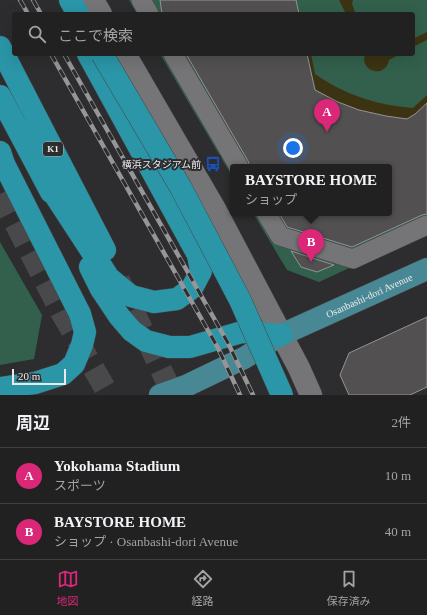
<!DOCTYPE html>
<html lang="ja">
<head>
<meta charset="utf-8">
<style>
  body { margin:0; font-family:"Times New Roman","Noto Sans JP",serif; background:#2a292a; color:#f1f3f6 }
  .scale { position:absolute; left:12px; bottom:10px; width:54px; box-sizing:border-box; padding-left:4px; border:2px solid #eae9eb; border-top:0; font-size:11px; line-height:14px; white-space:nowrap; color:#eae9eb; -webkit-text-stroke:3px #2d2c2e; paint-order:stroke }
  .you { position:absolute; left:293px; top:148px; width:14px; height:14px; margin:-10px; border:3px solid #fff; border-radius:50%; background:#1a73e8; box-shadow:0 0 0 6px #1a73e833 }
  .badge { display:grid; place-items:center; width:26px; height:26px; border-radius:50%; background:#db2777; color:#fff; font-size:13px; font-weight:700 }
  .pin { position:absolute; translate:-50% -33px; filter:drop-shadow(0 1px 2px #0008) }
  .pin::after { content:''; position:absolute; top:21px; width:14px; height:12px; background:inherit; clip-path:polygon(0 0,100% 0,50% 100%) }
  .popup { position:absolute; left:230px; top:164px; width:162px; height:52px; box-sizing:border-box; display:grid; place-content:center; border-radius:4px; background:#222122; filter:drop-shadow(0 1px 3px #0005); font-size:13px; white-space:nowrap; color:#a2a3a5 }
  .popup b { font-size:15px; color:#f1f3f6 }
  .popup::after { content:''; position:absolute; left:50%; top:100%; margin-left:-8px; border:8px solid transparent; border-top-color:#222122 }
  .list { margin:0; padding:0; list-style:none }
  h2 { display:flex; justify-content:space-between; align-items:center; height:52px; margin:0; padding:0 16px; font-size:17px }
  h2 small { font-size:13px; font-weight:400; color:#a2a3a5 }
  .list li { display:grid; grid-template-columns:26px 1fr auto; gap:12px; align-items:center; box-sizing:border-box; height:56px; padding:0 16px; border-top:1px solid #3f3e40 }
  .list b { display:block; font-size:15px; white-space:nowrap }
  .list p { margin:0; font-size:13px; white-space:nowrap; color:#a2a3a5 }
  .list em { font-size:13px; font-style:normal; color:#a2a3a5 }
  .icon { flex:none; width:22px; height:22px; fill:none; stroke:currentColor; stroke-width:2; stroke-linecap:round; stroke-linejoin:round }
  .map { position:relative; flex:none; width:427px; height:395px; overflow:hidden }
  .search { position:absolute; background:#222122; box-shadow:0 4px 16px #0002; left:12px; right:12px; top:12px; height:44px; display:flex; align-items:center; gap:10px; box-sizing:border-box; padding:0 14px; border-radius:4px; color:#a2a3a5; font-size:15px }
  .sheet { height:164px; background:#222122 }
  nav { display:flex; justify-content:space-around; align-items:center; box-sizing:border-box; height:56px; border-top:1px solid #3f3e40; background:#222122; font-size:11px; color:#a2a3a5 }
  nav a { display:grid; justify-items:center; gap:2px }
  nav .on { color:#db2777 }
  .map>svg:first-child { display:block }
</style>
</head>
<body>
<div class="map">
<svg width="427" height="395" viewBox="0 0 427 395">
  <rect width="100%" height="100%" fill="#2d2c2e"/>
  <path fill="#32604c" d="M 129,0 L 427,0 L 427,232 L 319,282 L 287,270 L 253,213 L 389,213 L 389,167 L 233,167 L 233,178 L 160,54 L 413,54 L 413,14 L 137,14 Z
    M 0,242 L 42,315 L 34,359 L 0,365 Z"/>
  <path fill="#3c3313" d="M 339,0 L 353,0 L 352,4 L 356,14 L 346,14 Z
    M 427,32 L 427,40 L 413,47 L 413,39 Z
    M 307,54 L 311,54 L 315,74 C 345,95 377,105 413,108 L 427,95 L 427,103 C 421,108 415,116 408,118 C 403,120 397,118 392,117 C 363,114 333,104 310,85 L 313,80 Z
    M 365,54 L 400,54 L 389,60 C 386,79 359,72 365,54 Z"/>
  <path fill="#525051" stroke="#959395" d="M 160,0 L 296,0 L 299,14 L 162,14 Z
    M 186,54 L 307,54 L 315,90 L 338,102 L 359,110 L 386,116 L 407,119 L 415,114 L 427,103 L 427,214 L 422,215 L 352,247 L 287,227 L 279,213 L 389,213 L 389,167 L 250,167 L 248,161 Z
    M 291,251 L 334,265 L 317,272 L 301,267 Z
    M 427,317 L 427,387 L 410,395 L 349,395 L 340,375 L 349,353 Z"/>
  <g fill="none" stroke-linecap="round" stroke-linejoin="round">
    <path stroke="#49484a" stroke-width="22" stroke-dasharray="22 11" stroke-linecap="butt" d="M 0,194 L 61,312 L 109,395
      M 119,280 L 173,395"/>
    <defs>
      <path id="street" d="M 141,0 L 149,14
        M 173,54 L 239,167
        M 266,213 L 280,236 L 353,259 L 427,225"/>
      <path id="secondary" d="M 93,0 L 101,14
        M 125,54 L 215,209 L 299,368 L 311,395"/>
      <g id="primary">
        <path id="s1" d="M 160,395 L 188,385 L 244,358 L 281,335 L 427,269"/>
      </g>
      <path id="highway" d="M 70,0 L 78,14
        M 0,47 L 105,250
        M 0,96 L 51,192
        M 0,152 L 4,164 L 80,314 L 85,332 L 82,345 L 74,364 L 63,374 L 35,383 L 0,388
        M 45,180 L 109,278 L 131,296 L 154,302 L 177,299 L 192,288 L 201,271 L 198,255 L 88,54
        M 90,267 L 101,289 L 119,316 L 132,331 L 146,341 L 169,347 L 190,347 L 242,332 L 281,335"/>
    </defs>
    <use href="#street" stroke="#484749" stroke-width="20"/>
    <use href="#secondary" stroke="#484749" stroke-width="23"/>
    <use href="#primary" stroke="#484749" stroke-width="23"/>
    <use href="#highway" stroke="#484749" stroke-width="23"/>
    <use href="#street" stroke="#757477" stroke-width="19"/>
    <use href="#secondary" stroke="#757477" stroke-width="22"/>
    <use href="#primary" stroke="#488894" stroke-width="22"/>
    <use href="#highway" stroke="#2a96a7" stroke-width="22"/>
    <defs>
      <path id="rail" d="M 20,0 L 28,14
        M 33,0 L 41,14
        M 51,54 L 218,348 L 240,395
        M 64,54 L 228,343 L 253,395"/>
    </defs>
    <use href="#rail" stroke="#969597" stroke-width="4.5"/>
    <use href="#rail" stroke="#2d2c2e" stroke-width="3" stroke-dasharray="9" stroke-linecap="butt"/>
    <defs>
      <path id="highway-bridge" d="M 102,54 L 181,188 L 240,300 L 282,395"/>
    </defs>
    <use href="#highway-bridge" stroke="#484749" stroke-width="23" stroke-linecap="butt"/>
    <use href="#highway-bridge" stroke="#2a96a7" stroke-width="22"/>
  </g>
  <defs>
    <symbol id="bus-bare" viewBox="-9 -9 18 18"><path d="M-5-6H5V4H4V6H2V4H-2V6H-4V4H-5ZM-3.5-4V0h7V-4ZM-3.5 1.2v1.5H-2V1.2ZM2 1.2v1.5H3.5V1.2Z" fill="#1a4fb4" stroke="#2d2c2e" stroke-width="2.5" paint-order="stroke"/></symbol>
  </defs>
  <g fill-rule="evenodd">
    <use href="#bus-bare" x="202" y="153" width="22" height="22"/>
  </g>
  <g text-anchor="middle" stroke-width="4" stroke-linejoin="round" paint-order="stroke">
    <rect fill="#2d2c2e" stroke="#b1b0b2" stroke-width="1" x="43" y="142" width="20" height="14" rx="3"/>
    <g font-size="9" font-weight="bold" fill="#eae9eb">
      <text x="53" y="152">K1</text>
    </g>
    <g font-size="10" fill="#eae9eb" stroke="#2d2c2e" text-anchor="end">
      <text x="201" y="168">横浜スタジアム前</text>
    </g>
    <g font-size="10" fill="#eae9eb" stroke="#2d2c2e">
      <text dy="4" stroke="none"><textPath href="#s1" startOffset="232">Osanbashi-dori Avenue</textPath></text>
    </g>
  </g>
</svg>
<div class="scale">20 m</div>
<div class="you"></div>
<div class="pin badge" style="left:327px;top:132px">A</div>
<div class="pin badge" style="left:311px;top:262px">B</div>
<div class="popup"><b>BAYSTORE HOME</b>ショップ</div>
<div class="search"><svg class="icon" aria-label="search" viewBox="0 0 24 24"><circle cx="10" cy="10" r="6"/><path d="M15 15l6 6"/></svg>ここで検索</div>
</div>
<section class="sheet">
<h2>周辺<small>2件</small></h2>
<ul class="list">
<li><span class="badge">A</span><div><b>Yokohama Stadium</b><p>スポーツ</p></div><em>10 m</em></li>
<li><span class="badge">B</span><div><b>BAYSTORE HOME</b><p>ショップ · Osanbashi-dori Avenue</p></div><em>40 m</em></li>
</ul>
</section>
<nav>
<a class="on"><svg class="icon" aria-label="map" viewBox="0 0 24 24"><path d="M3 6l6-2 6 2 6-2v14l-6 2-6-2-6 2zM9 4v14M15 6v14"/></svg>地図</a>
<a><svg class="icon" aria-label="directions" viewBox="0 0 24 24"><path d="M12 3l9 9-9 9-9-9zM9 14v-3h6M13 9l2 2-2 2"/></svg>経路</a>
<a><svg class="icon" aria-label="saved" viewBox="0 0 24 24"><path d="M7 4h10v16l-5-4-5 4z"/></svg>保存済み</a>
</nav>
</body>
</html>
